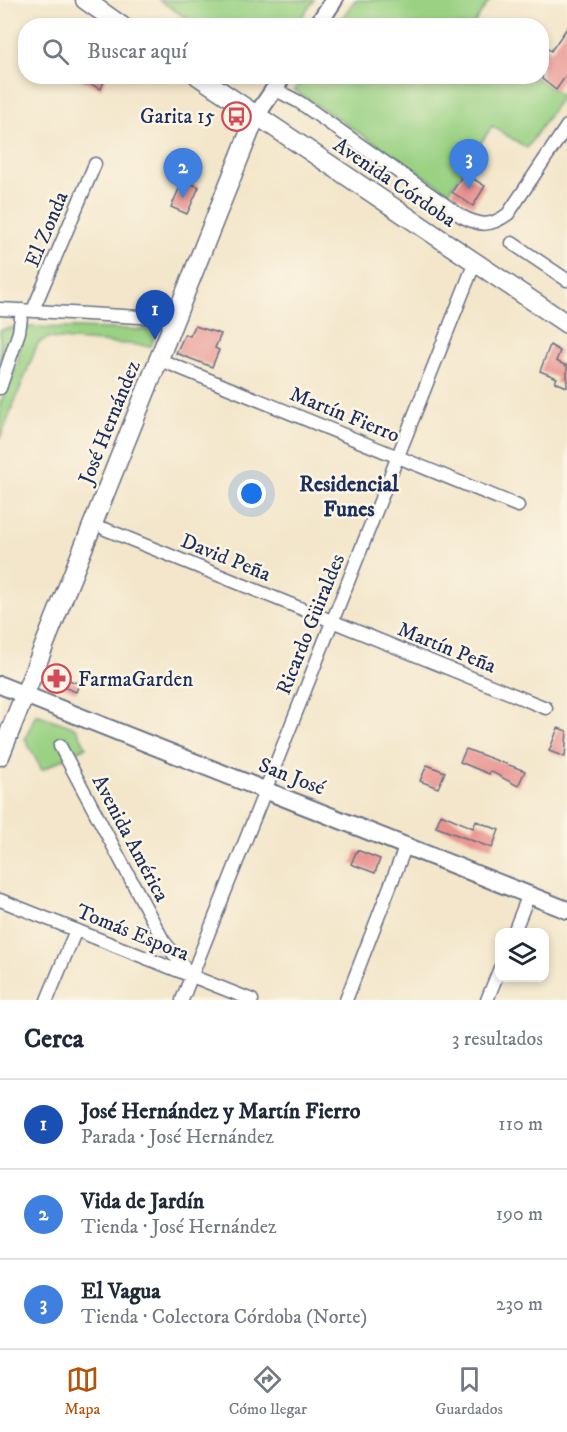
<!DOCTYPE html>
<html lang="es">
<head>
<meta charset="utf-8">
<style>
  body { margin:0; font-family:"IM FELL DW Pica",serif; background:#f2f2f3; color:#1f2937 }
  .controls { position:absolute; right:18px; bottom:18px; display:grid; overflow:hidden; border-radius:12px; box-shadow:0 3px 9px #0003 }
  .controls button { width:54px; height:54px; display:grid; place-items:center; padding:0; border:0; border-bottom:2px solid #e0e1e3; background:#fff; color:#1f2937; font:30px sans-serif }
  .you { position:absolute; left:252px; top:494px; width:21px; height:21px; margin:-15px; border:4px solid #fff; border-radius:50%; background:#1a73e8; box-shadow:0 0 0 9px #1a73e833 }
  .badge { display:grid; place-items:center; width:39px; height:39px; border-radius:50%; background:#b45309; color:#fff; font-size:20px; font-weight:700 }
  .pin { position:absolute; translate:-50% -50px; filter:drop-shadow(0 2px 3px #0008) }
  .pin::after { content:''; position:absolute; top:32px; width:21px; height:18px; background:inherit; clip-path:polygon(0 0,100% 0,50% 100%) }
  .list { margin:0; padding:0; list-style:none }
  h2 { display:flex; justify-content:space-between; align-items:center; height:78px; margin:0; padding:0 24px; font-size:26px }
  h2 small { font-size:20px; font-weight:400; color:#747a83 }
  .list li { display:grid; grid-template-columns:39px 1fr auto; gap:18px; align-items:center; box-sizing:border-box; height:90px; padding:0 24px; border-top:2px solid #e0e1e3 }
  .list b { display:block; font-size:22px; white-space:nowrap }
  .list p { margin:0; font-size:20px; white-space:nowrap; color:#747a83 }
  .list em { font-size:20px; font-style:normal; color:#747a83 }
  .icon { flex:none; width:33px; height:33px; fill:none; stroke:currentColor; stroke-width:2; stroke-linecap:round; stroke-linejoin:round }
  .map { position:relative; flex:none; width:567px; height:1000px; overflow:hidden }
  .search { position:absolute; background:#fff; box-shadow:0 3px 9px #0003; left:18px; right:18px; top:18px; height:66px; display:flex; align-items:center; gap:15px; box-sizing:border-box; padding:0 21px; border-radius:24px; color:#747a83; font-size:22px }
  .sheet { height:348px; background:#fff }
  nav { display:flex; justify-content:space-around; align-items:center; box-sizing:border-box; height:84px; border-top:2px solid #e0e1e3; background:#fff; font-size:16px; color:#747a83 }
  nav a { display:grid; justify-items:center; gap:3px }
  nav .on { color:#b45309 }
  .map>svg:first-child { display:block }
</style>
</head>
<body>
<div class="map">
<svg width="567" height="1000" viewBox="0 0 567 1000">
  <rect width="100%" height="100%" fill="#fcf5e5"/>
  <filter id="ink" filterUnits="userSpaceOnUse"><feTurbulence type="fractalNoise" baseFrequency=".0167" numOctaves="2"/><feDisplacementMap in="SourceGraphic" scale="12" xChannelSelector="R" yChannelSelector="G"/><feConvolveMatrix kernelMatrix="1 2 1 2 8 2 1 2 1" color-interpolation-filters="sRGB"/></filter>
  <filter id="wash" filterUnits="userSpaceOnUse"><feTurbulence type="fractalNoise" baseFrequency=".008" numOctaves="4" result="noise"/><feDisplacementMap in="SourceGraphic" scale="24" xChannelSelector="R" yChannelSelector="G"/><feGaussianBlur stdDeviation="1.35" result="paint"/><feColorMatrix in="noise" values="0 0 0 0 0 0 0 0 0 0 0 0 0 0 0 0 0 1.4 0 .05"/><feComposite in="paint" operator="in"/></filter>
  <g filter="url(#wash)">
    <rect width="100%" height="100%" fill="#f3e6ca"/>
    <path fill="#9ad183" stroke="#5a8070" stroke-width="1.5" d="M 159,0 L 314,0 L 296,25 L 197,25 Z
      M 355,0 L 490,0 L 473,25 L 337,25 Z
      M 533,76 L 562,96 L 527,148 L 492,126 L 449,192 L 294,90 L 303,77 Z
      M 15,327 L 0,375 L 0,330 Z
      M 28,327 L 157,330 L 151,346 L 47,338 L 38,343 L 0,439 L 0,403 L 17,366 L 21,341 Z
      M 36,714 L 76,728 L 86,747 L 42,770 L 25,739 Z"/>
    <g id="blocks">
      <path fill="#e8938f" d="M 567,28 L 567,74 L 556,90 L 542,79 L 542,52 L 545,47 L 551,51 Z
        M 72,76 L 106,76 L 101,89 Z
        M 464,173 L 485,186 L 473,206 L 452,192 Z
        M 183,180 L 199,187 L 187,214 L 171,207 Z
        M 195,326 L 221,334 L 215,348 L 219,350 L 212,367 L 176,353 L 185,334 L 190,336 Z
        M 550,345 L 560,351 L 556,361 L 567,366 L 567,387 L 555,382 L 557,378 L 540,371 Z
        M 54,674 L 79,684 L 76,692 L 51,682 Z
        M 558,728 L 567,731 L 565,757 L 549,751 Z
        M 466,749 L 525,771 L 518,786 L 490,771 L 489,774 L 460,762 Z
        M 427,765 L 445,772 L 438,788 L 420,781 Z
        M 441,814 L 473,828 L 476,821 L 499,830 L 492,848 L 436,827 Z
        M 357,850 L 380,859 L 375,873 L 351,864 Z"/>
    </g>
  </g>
  <g filter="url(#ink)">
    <use href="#blocks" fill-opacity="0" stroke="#676f84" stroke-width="1.5"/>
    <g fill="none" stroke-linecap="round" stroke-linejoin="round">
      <defs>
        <path id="street" d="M 274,89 L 299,102 L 461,216 C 480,226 490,227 508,214 L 567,126
          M 512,243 L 567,280
          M 0,309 L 175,319
          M 33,310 L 95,164
          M 158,359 L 518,506
          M 0,388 L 19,332 L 22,310
          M 105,529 L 546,708
          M 60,746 L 163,940 L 190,975
          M 0,900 L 252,1000
          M 514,932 L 529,894
          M 47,1000 L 76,930
          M 182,1000 L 475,262
          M 346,1000 L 406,845
          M 487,1000 L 500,968"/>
        <path id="secondary" d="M 317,26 L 334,0
          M 256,116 L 283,76
          M 0,685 L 567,910"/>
        <path id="primary" d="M 85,0 L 122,26
          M 198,76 L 567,324
          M 0,756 L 256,116"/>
      </defs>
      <use href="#street" stroke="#676f84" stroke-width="15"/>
      <use href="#secondary" stroke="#676f84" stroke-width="20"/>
      <use href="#primary" stroke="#676f84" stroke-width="21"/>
      <use href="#street" stroke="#fff" stroke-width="12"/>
      <use href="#secondary" stroke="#fff" stroke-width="16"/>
      <use href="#primary" stroke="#fff" stroke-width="18"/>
    </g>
  </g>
  <defs>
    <symbol id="bus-ring" viewBox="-11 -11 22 22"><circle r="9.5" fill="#fcf5e5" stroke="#d1495b" stroke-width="1.5"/><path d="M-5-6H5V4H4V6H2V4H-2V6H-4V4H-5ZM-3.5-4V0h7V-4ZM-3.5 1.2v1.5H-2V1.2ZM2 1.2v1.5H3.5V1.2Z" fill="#d1495b"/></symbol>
    <symbol id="pharmacy-ring" viewBox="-11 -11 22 22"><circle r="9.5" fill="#fcf5e5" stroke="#d1495b" stroke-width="1.5"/><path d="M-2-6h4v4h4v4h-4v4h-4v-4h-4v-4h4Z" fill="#d1495b"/></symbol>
  </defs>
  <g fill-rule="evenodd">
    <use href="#bus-ring" x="220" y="100" width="33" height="33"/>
    <use href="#pharmacy-ring" x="40" y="662" width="33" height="33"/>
  </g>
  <g text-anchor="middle" stroke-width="5" stroke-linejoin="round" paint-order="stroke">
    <g font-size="21" fill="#1b2f5e" stroke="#fcf5e5" text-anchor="end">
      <text x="215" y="123">Garita 15</text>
      <text x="78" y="686" text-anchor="start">FarmaGarden</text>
    </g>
    <g font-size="21" fill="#1b2f5e" stroke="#fcf5e5">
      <text transform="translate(395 182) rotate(34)" y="7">Avenida Córdoba</text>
      <text transform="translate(46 229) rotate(-67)" y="7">El Zonda</text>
      <text transform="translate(345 414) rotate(22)" y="7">Martín Fierro</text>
      <text transform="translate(109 422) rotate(-68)" y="7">José Hernández</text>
      <text transform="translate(226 557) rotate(22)" y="7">David Peña</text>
      <text transform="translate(310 624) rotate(-68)" y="7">Ricardo Güiraldes</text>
      <text transform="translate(447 647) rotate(22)" y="7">Martín Peña</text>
      <text transform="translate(292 776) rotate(21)" y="7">San José</text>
      <text transform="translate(131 838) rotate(62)" y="7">Avenida América</text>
      <text transform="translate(133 932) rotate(22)" y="7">Tomás Espora</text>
    </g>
    <g font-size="22" font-weight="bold" fill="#1b2f5e" stroke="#fcf5e5">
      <text x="349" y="491">Residencial<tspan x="349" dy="25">Funes</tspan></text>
    </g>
  </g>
</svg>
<div class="controls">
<button><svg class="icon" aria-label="layers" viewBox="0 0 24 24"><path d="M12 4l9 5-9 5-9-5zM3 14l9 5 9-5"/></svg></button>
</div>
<div class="you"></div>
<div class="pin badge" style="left:155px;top:340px;background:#1a4fb4">1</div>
<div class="pin badge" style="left:183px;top:198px;background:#3f7fe0">2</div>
<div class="pin badge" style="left:469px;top:189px;background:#3f7fe0">3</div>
<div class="search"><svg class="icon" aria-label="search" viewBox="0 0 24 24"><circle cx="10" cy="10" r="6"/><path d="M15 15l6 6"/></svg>Buscar aquí</div>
</div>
<section class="sheet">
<h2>Cerca<small>3 resultados</small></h2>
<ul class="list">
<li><span class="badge" style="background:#1a4fb4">1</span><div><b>José Hernández y Martín Fierro</b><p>Parada · José Hernández</p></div><em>110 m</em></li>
<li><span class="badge" style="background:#3f7fe0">2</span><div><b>Vida de Jardín</b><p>Tienda · José Hernández</p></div><em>190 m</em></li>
<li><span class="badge" style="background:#3f7fe0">3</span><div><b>El Vagua</b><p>Tienda · Colectora Córdoba (Norte)</p></div><em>230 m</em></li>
</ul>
</section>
<nav>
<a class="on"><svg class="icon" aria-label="map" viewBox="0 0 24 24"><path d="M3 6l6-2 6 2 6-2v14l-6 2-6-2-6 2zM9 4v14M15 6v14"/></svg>Mapa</a>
<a><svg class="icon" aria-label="directions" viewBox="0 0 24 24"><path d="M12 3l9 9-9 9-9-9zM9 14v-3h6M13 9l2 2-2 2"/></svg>Cómo llegar</a>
<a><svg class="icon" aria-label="saved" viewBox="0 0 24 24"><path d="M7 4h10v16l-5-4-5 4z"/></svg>Guardados</a>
</nav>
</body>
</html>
